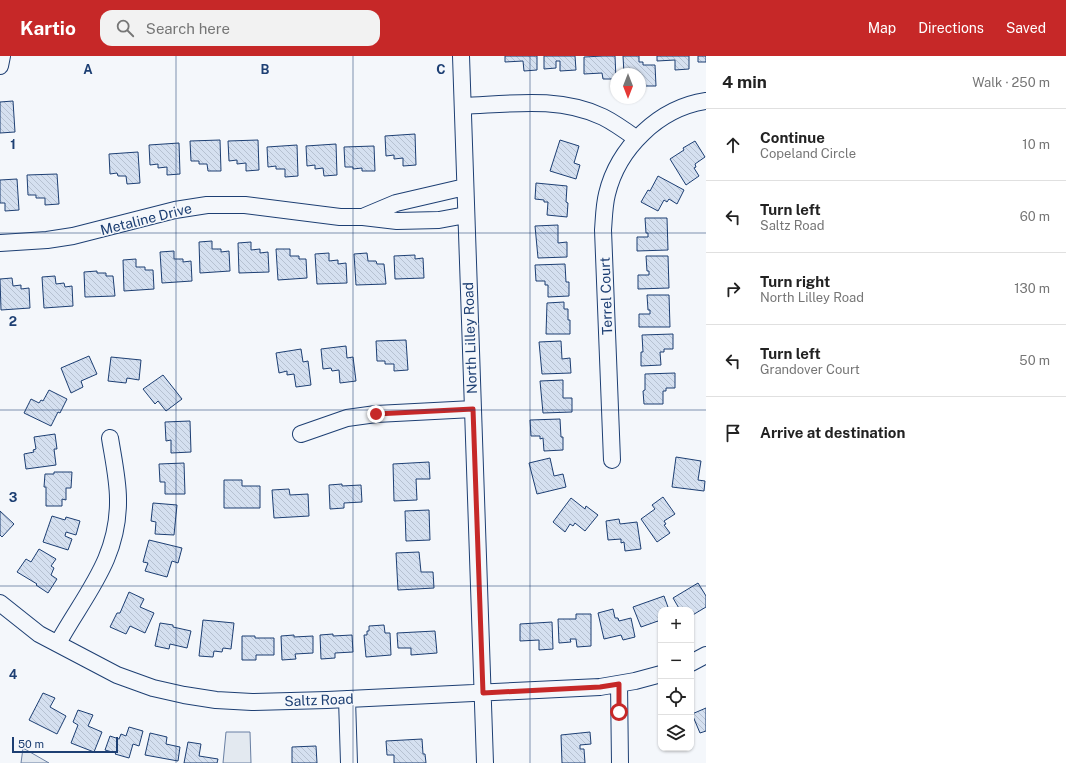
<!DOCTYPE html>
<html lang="en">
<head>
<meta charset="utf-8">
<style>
  body { margin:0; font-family:"Public Sans",sans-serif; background:#f2f2f2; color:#222 }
  .controls { position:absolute; right:12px; bottom:12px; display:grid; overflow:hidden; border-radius:8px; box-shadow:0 1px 3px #0004 }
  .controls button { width:36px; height:36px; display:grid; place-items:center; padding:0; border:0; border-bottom:1px solid #e0e0e0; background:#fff; color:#222; font:20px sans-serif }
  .compass { position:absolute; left:610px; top:12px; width:36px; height:36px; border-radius:50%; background:#fff; box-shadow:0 1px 3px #0004; rotate:180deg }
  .scale { position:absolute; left:12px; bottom:10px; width:106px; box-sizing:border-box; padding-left:4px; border:2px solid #1d3f73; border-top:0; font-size:11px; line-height:14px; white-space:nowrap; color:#1d3f73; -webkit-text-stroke:3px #f4f7fb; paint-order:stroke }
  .stop { position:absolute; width:12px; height:12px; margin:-9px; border:3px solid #c62828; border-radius:50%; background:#fff }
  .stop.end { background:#c62828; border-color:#fff; box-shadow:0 1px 4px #0008 }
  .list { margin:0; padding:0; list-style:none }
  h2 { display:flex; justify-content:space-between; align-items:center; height:52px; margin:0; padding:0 16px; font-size:17px }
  h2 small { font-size:13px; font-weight:400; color:#767676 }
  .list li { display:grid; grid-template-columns:26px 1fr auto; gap:12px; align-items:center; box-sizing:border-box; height:72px; padding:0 16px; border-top:1px solid #e0e0e0 }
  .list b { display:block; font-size:15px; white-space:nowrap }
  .list p { margin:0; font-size:13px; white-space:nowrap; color:#767676 }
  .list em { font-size:13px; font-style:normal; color:#767676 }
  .icon { flex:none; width:22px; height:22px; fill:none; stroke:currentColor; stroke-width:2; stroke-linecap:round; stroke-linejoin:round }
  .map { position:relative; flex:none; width:706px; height:707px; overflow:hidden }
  header { display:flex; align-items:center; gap:24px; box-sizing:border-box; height:56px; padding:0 20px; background:#c62828; color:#fff }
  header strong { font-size:19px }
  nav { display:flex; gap:22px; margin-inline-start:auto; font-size:14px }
  .search { width:280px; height:36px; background:#f2f2f2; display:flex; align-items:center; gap:10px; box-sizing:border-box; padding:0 14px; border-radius:12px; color:#767676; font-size:15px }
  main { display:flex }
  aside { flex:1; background:#fff }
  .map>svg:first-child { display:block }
</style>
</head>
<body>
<header>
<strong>Kartio</strong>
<div class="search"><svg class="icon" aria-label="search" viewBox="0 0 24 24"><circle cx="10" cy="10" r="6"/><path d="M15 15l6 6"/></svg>Search here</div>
<nav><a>Map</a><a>Directions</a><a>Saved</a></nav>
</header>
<main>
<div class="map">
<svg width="706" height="707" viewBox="0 0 706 707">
  <defs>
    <pattern id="building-back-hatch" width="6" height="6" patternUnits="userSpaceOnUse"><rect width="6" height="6" fill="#d5e0f0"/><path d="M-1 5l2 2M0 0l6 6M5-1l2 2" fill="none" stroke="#b6c1d1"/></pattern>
  </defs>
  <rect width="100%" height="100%" fill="#f4f7fb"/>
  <path fill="#e3e9f0" stroke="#687fa3" d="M 226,676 L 250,676 L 251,707 L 223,707 Z
    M 23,692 L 49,707 L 21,707 Z"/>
  <path fill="url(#building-back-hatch)" stroke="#1d3f73" d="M 505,0 L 537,0 L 537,14 L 524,15 L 523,5 L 505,6 Z
    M 544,0 L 575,0 L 576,14 L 560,15 L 560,5 L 556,5 L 556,12 L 544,13 Z
    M 603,0 L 615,0 L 616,23 L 603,23 L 602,17 L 584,18 L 584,1 Z
    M 623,0 L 639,0 L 639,6 L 643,6 L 643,9 L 655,9 L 656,30 L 641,30 L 640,18 L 624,18 Z
    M 657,0 L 689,0 L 689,13 L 675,14 L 675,4 L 657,5 Z
    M 698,0 L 706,0 L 706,6 L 698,6 Z
    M 13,45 L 15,76 L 0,77 L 0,46 Z
    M 415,78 L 416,109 L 403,110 L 403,102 L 394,103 L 394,99 L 386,100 L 385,80 Z
    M 220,84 L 221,115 L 208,115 L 207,108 L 199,108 L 199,105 L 191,105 L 190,85 Z
    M 258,84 L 259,114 L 246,115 L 246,107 L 237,108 L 237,104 L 229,105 L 228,85 Z
    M 560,84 L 579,90 L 574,107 L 580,109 L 576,123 L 550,115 Z
    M 695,85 L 705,101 L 695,108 L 696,111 L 694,112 L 699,120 L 686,129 L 670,103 L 684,94 L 683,92 Z
    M 179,87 L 180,118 L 167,119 L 167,111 L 158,112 L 158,108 L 150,109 L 149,89 Z
    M 336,88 L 337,119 L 324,120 L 323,112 L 315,113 L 315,109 L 307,110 L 306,90 Z
    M 297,89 L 298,120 L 285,121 L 285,113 L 276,113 L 276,110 L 268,111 L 267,91 Z
    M 374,90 L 375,115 L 362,115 L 362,112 L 353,113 L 353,111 L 345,111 L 344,91 Z
    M 138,96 L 140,127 L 127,128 L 126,120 L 118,120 L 117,117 L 110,118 L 109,98 Z
    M 57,118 L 59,148 L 45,149 L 45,142 L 36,142 L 36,139 L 28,139 L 27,119 Z
    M 658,120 L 684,134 L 677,148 L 669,143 L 667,146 L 664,144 L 658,155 L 641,146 L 648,134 L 650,135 Z
    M 17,123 L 19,154 L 5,155 L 5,147 L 0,147 L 0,124 Z
    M 536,127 L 567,130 L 566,146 L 568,147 L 567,161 L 547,159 L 548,146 L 544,146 L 544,144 L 535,143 Z
    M 645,162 L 667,162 L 668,194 L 637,195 L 637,181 L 648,181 L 648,177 L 646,177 Z
    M 558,169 L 558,187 L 567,186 L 567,201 L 538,202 L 535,170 Z
    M 212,185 L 212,193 L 221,193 L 221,196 L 229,195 L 230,215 L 200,217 L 199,186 Z
    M 251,186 L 251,194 L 260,193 L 260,197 L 268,196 L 269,216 L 239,217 L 238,187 Z
    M 276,193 L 290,193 L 290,200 L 299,200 L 299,203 L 306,203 L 307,222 L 278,224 Z
    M 174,195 L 174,203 L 183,203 L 183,206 L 191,205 L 192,225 L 162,227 L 160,196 Z
    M 329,197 L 329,205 L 338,204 L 338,208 L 346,207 L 347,227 L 317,228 L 315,198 Z
    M 367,197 L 368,205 L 376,205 L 377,208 L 384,208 L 386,228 L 356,229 L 354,198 Z
    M 415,199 L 415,203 L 423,202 L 424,222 L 395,223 L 394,200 Z
    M 646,200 L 668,200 L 669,232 L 638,233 L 638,219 L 649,219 L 649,215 L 647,215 Z
    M 136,203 L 136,211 L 145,211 L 145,214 L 153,214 L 154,233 L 124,235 L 123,204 Z
    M 565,208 L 566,226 L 569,226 L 569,240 L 548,241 L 548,229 L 545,229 L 545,225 L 536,225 L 535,209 Z
    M 97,215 L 97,217 L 106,217 L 106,220 L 113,220 L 115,240 L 85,241 L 84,216 Z
    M 55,220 L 56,228 L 64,227 L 65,231 L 72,230 L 73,250 L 44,252 L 42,221 Z
    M 12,222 L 13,230 L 21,229 L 21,233 L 29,232 L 30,252 L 1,254 L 0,223 Z
    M 647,239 L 669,239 L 670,271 L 639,271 L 639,258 L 650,258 L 650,254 L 648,254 Z
    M 564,246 L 564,253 L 568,253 L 568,264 L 570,264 L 570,278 L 546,278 L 547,247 Z
    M 673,278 L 673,293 L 664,293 L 664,296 L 660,296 L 661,309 L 641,310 L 641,296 L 643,296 L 642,279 Z
    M 406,284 L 408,314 L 394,315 L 394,308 L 385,308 L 385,305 L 377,305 L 376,285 Z
    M 561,285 L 562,303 L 570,302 L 571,317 L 542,318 L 539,286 Z
    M 346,290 L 347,302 L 353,301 L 356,325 L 340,327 L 339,314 L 332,315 L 331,312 L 323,313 L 321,293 Z
    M 301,293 L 303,306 L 308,305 L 311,329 L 296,331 L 294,318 L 287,319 L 287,315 L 279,317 L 276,297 Z
    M 89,300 L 97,318 L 81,325 L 83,331 L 71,337 L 61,312 Z
    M 111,301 L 141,304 L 139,324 L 127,322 L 126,327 L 108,325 Z
    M 675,317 L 675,332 L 666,332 L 666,335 L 663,335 L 663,348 L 644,348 L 643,335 L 645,334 L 645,318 Z
    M 163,319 L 182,343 L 166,355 L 158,345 L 155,348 L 143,333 Z
    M 563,324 L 563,342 L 572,342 L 572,356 L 543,357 L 540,325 Z
    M 49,334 L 67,343 L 60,357 L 58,356 L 51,370 L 24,357 L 31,343 L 39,347 L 41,344 L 43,345 Z
    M 560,363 L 561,381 L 563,381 L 563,394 L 544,395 L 543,382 L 540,383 L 540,380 L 531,380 L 530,364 Z
    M 190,365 L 191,396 L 171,397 L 171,384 L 166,385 L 165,366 Z
    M 55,378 L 57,393 L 54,393 L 56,409 L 26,413 L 24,398 L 34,396 L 33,394 L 36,393 L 34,381 Z
    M 676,401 L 701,405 L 698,424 L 705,425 L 704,435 L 672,431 Z
    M 550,402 L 554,420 L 563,418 L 566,431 L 537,438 L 529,407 Z
    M 429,406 L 430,423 L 416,423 L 417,444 L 394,445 L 393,408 Z
    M 184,407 L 185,438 L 165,438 L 165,426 L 160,426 L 159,408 Z
    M 54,416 L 72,416 L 71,432 L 66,432 L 66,444 L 62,443 L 62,450 L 46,450 L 46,431 L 44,431 L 45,418 L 54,418 Z
    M 224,424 L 242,424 L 242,430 L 260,430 L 260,452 L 224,452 Z
    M 342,428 L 342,430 L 361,429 L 362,446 L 344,447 L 344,452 L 330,453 L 329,429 Z
    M 289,433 L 290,439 L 308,438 L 309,460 L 274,462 L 272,434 Z
    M 663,441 L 675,458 L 664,465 L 666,468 L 664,469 L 670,477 L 657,486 L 641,463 L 655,453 L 652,449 Z
    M 571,442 L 585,453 L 586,450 L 598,459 L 585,475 L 575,467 L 573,470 L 570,468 L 565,476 L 553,466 Z
    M 153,447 L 177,449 L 174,479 L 155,478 L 156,466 L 151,465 Z
    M 429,454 L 430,484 L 406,485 L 405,455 Z
    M 0,455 L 14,468 L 2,481 L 0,479 Z
    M 52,460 L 65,464 L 66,461 L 80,465 L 76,479 L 66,476 L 65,480 L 72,483 L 68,494 L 43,486 Z
    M 619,463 L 620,468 L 637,466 L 641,493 L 625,495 L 624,486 L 621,487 L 621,483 L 608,484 L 606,465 Z
    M 149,484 L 182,492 L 178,507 L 172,505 L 167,521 L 145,515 L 148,507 L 143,506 Z
    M 39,493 L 56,503 L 51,510 L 54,512 L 51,519 L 57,523 L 48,537 L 36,529 L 37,528 L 17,516 L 26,503 L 31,506 Z
    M 419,496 L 421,516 L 433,516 L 434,532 L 398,534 L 396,497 Z
    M 698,527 L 706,540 L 706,551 L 691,560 L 691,554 L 680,554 L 673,542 Z
    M 129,536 L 144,543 L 140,551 L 154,557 L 145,577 L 130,570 L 126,578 L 110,571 L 117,557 L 120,557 Z
    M 664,540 L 669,554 L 661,554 L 661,572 L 658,565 L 641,571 L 633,551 Z
    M 613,553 L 615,562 L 618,562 L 619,565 L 631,562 L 635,581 L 623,584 L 621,579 L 604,583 L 598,557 Z
    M 576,558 L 591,558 L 591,590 L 577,591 L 576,583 L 570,583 L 571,586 L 559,587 L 558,563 L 576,563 Z
    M 203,564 L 234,567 L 231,593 L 223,592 L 222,596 L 214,595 L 213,601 L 199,600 Z
    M 552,566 L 553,593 L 539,594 L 539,584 L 520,585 L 520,568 Z
    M 160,567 L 173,569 L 173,571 L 191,575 L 187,592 L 170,588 L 169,593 L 155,590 Z
    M 384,569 L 385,577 L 390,577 L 391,599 L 366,601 L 364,579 L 367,579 L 367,575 L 369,575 L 369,570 Z
    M 435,575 L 437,597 L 411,599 L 411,592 L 398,592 L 397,577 Z
    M 333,578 L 333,580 L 352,579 L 353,596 L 335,597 L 335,602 L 321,603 L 320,579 Z
    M 294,579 L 294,581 L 313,580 L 313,597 L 295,598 L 296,603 L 282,604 L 281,580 Z
    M 242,580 L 255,580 L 255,582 L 274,582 L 274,599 L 256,599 L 256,604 L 242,604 Z
    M 43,637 L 55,642 L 50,651 L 66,660 L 57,678 L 29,664 Z
    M 706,652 L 706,675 L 700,677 L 692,658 Z
    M 78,654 L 93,659 L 88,670 L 102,676 L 94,696 L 71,687 L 78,669 L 73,666 Z
    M 129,671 L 143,675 L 139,690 L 133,688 L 129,702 L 115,698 L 116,697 L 105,694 L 110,680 L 119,683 L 121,678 L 126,680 Z
    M 590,676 L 591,688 L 580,689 L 580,693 L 584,693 L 585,707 L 562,707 L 561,679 Z
    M 150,677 L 167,681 L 166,688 L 180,691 L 178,705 L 145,699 Z
    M 422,683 L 423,698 L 425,698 L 426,707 L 394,707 L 394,699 L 387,699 L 386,685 Z
    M 188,686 L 201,688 L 199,700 L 218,703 L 217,707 L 184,707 Z
    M 316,690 L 317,707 L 292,707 L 292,691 Z"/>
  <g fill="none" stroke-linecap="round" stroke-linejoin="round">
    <defs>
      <path id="minor" d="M 461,0 L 485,707
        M 0,10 L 2,0
        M 463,50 C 510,48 559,40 603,61 C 615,67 626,75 637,83
        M 365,160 L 396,147 L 465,131
        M 0,187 L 47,184 L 73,180 L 175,154 L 207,149 L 245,149 L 340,161 L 363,161 L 397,165 L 439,164 L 466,159
        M 301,378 L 347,362 L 376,358 L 473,353
        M 612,404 L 603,174 C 604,162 604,150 607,138 C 618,92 659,52 706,45
        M 0,547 L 39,578 L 117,619 L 153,632 L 184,639 L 216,644 L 252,646 L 327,644 L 600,631 L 635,625 L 661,618
        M 58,587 C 85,538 119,503 118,443 C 118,424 113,401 110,382
        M 691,607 L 706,599
        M 619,628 L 620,707
        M 347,643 L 349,707"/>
    </defs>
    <use href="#minor" stroke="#1d3f73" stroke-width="18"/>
    <use href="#minor" stroke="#f4f7fb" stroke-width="16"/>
  </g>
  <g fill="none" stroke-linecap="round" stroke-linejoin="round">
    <path stroke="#c62828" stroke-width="5" d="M 376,358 L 473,353 L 483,637 L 600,631 L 619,628 L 619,656"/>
  </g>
  <path fill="none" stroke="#1d3f73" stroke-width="1" stroke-opacity="0.55" d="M 176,0 L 176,707M 353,0 L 353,707M 530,0 L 530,707M 0,177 L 706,177M 0,354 L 706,354M 0,530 L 706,530"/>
  <g text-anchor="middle" stroke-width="3" stroke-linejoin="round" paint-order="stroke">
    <g font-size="14" fill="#1d3f73" stroke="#f4f7fb">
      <text transform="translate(146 163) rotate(-14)" y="5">Metaline Drive</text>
      <text transform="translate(606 240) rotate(-92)" y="5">Terrel Court</text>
      <text transform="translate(470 282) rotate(-92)" y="5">North Lilley Road</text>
      <text transform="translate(319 644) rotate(-2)" y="5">Saltz Road</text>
    </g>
  </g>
  <g font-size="13" text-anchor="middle" font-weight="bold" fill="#1d3f73" stroke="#f4f7fb" stroke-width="3" stroke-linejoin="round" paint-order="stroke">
    <text x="88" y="18">A</text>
    <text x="265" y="18">B</text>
    <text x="441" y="18">C</text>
    <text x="13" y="93">1</text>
    <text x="13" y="270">2</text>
    <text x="13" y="446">3</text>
    <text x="13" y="623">4</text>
  </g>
</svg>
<div class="controls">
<button>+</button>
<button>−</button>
<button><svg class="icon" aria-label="locate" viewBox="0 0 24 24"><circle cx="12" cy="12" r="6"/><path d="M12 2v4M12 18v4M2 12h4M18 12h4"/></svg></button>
<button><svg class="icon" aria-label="layers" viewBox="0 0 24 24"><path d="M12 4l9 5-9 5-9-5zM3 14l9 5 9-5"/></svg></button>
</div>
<svg class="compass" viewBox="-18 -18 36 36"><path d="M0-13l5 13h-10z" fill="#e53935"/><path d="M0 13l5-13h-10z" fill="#767676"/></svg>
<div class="scale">50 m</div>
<div class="stop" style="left:619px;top:656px"></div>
<div class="stop end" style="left:376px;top:358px"></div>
</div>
<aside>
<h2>4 min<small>Walk · 250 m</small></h2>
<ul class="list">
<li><svg class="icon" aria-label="ahead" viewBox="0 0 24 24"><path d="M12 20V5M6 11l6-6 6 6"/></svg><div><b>Continue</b><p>Copeland Circle</p></div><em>10 m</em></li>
<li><svg class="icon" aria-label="left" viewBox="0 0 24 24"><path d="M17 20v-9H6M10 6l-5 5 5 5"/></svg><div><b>Turn left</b><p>Saltz Road</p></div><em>60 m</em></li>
<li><svg class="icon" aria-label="right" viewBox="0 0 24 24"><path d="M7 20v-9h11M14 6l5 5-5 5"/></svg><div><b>Turn right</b><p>North Lilley Road</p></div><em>130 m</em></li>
<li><svg class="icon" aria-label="left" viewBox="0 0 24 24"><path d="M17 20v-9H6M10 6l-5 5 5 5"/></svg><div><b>Turn left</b><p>Grandover Court</p></div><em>50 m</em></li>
<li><svg class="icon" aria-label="arrive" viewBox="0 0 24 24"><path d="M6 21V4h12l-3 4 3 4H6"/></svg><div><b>Arrive at destination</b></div></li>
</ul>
</aside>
</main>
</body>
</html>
